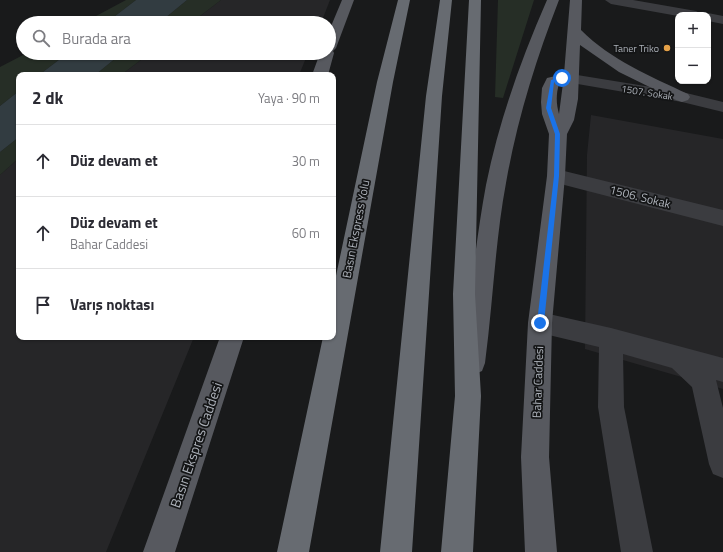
<!DOCTYPE html>
<html lang="tr">
<head>
<meta charset="utf-8">
<style>
  body { margin:0; font-family:"Titillium Web",sans-serif; background:#f7f7f7; color:#2b2b33 }
  .controls { position:absolute; right:12px; top:12px; display:grid; overflow:hidden; border-radius:8px; box-shadow:0 1px 3px #0004 }
  .controls button { width:36px; height:36px; display:grid; place-items:center; padding:0; border:0; border-bottom:1px solid #e1e1e2; background:#fff; color:#2b2b33; font:20px sans-serif }
  .stop { position:absolute; width:12px; height:12px; margin:-9px; border:3px solid #1a73e8; border-radius:50%; background:#fff }
  .stop.end { background:#1a73e8; border-color:#fff; box-shadow:0 1px 4px #0008 }
  .list { margin:0; padding:0; list-style:none }
  h2 { display:flex; justify-content:space-between; align-items:center; height:52px; margin:0; padding:0 16px; font-size:17px }
  h2 small { font-size:13px; font-weight:400; color:#7c7c81 }
  .list li { display:grid; grid-template-columns:26px 1fr auto; gap:12px; align-items:center; box-sizing:border-box; height:72px; padding:0 16px; border-top:1px solid #e1e1e2 }
  .list b { display:block; font-size:15px; white-space:nowrap }
  .list p { margin:0; font-size:13px; white-space:nowrap; color:#7c7c81 }
  .list em { font-size:13px; font-style:normal; color:#7c7c81 }
  .icon { flex:none; width:22px; height:22px; fill:none; stroke:currentColor; stroke-width:2; stroke-linecap:round; stroke-linejoin:round }
  .map { position:relative; flex:none; width:723px; height:552px; overflow:hidden }
  .search { position:absolute; background:#fff; box-shadow:0 1px 3px #0004; left:16px; top:16px; width:320px; height:44px; display:flex; align-items:center; gap:10px; box-sizing:border-box; padding:0 14px; border-radius:22px; color:#7c7c81; font-size:15px }
  .panel { position:absolute; background:#fff; box-shadow:0 1px 3px #0004; left:16px; top:72px; width:320px; height:268px; border-radius:8px }
  .map>svg:first-child { display:block }
</style>
</head>
<body>
<div class="map">
<svg width="723" height="552" viewBox="0 0 723 552">
  <rect width="100%" height="100%" fill="#191a1b"/>
  <path fill="#262628" d="M 221,0 L 330,0 L 321,23 L 191,23 Z
    M 150,53 L 308,53 L 299,75 L 121,75 Z
    M 591,115 L 723,139 L 723,389 L 585,349 L 587,155 Z
    M 19,158 L 19,337 L 194,337 L 106,552 L 0,552 L 0,175 Z"/>
  <path fill="#262e26" d="M 126,0 L 136,0 L 106,23 L 83,23 Z
    M 187,0 L 221,0 L 191,23 L 159,23 Z
    M 498,0 L 534,0 L 503,98 L 495,97 Z
    M 27,53 L 68,53 L 39,75 L 19,75 L 19,91 L 0,106 L 0,67 Z
    M 122,53 L 150,53 L 121,75 L 95,75 Z
    M 19,137 L 19,158 L 0,175 L 0,152 Z"/>
  <path fill="#323c41" d="M 136,0 L 187,0 L 159,23 L 106,23 Z
    M 68,53 L 122,53 L 95,75 L 39,75 Z
    M 19,91 L 19,137 L 0,152 L 0,106 Z"/>
  <g fill="none" stroke-linecap="round" stroke-linejoin="round">
    <path fill="#3b3c40" fill-rule="evenodd" d="M 605,0 L 633,0 L 696,11 L 703,15 L 678,16 L 611,4 Z
      M 708,13 L 723,16 L 723,24 L 708,21 L 708,15 L 703,15 Z
      M 571,74 L 682,92 L 723,102 L 723,112 L 682,102 L 566,82 L 563,79 L 566,76 Z
      M 556,169 L 723,210 L 723,226 L 549,181 L 547,176 L 549,171 Z
      M 540,312 L 611,328 L 723,358 L 723,382 L 716,380 L 723,408 L 723,478 L 713,474 L 709,464 L 692,387 L 672,368 L 623,354 L 624,407 L 653,552 L 621,552 L 598,407 L 599,347 L 532,331 L 528,323 L 532,315 Z"/>
    <path fill="#57595f" fill-rule="evenodd" d="M 342,0 L 354,0 L 336,48 L 333,51 L 334,53 L 328,75 L 312,75 L 320,53 L 329,53 L 329,31 Z
      M 547,0 L 559,0 C 536,59 517,120 506,183 C 495,242 493,303 485,363 L 482,371 L 473,375 L 464,371 L 461,363 C 470,304 475,244 486,185 C 499,121 521,59 547,0 Z
      M 570,0 L 582,0 L 581,30 C 611,60 650,76 688,94 L 690,97 L 688,100 L 682,102 L 676,100 L 619,72 L 580,45 L 578,99 L 574,120 L 567,134 L 565,176 L 552,323 L 549,457 L 557,552 L 525,552 L 521,457 L 528,323 L 547,176 L 549,134 L 542,114 L 541,102 L 542,88 L 547,78 L 564,74 ZM 563,83 L 559,114 C 556,103 556,94 559,84 Z
      M 220,337 L 244,337 L 175,552 L 143,552 Z"/>
    <path fill="#676b71" fill-rule="evenodd" d="M 398,0 L 410,0 L 393,82 L 309,552 L 277,552 L 323,337 L 333,337 L 333,290 L 377,82 Z
      M 440,0 L 452,0 L 442,96 L 412,552 L 380,552 L 426,96 Z
      M 469,0 L 481,0 L 475,294 L 481,396 L 473,552 L 441,552 L 455,396 L 453,294 Z"/>
  </g>
  <path fill="#1a73e8" d="M 562,77 L 563,79 L 554,82 L 551,108 L 560,134 L 559,176 L 544,323 L 540,326 L 537,323 L 554,176 L 555,134 L 546,108 L 551,80 Z"/>
  <circle fill="#e5a148" stroke="#141516" stroke-width="1.5" cx="667" cy="48" r="4"/>
  <g text-anchor="middle" stroke-width="3.5" stroke-linejoin="round" paint-order="stroke">
    <g font-size="10" fill="#adb2ba" stroke="#141516" text-anchor="end">
      <text x="659" y="52">Taner Triko</text>
    </g>
    <g font-size="10" fill="#adb2ba" stroke="#141516">
      <text transform="translate(647 92) rotate(9)" y="4">1507. Sokak</text>
    </g>
    <g font-size="12" fill="#adb2ba" stroke="#141516">
      <text transform="translate(640 197) rotate(14)" y="4">1506. Sokak</text>
      <text transform="translate(356 229) rotate(-79)" y="4">Basın Ekspress Yolu</text>
      <text transform="translate(538 382) rotate(-88)" y="4">Bahar Caddesi</text>
    </g>
    <g font-size="14" fill="#adb2ba" stroke="#141516">
      <text transform="translate(196 445) rotate(-71)" y="5">Basın Ekspres Caddesi</text>
    </g>
  </g>
</svg>
<div class="controls">
<button>+</button>
<button>−</button>
</div>
<div class="stop" style="left:562px;top:78px"></div>
<div class="stop end" style="left:540px;top:323px"></div>
<div class="search"><svg class="icon" aria-label="search" viewBox="0 0 24 24"><circle cx="10" cy="10" r="6"/><path d="M15 15l6 6"/></svg>Burada ara</div>
<section class="panel">
<h2>2 dk<small>Yaya · 90 m</small></h2>
<ul class="list">
<li><svg class="icon" aria-label="ahead" viewBox="0 0 24 24"><path d="M12 20V5M6 11l6-6 6 6"/></svg><div><b>Düz devam et</b></div><em>30 m</em></li>
<li><svg class="icon" aria-label="ahead" viewBox="0 0 24 24"><path d="M12 20V5M6 11l6-6 6 6"/></svg><div><b>Düz devam et</b><p>Bahar Caddesi</p></div><em>60 m</em></li>
<li><svg class="icon" aria-label="arrive" viewBox="0 0 24 24"><path d="M6 21V4h12l-3 4 3 4H6"/></svg><div><b>Varış noktası</b></div></li>
</ul>
</section>
</div>
</body>
</html>
